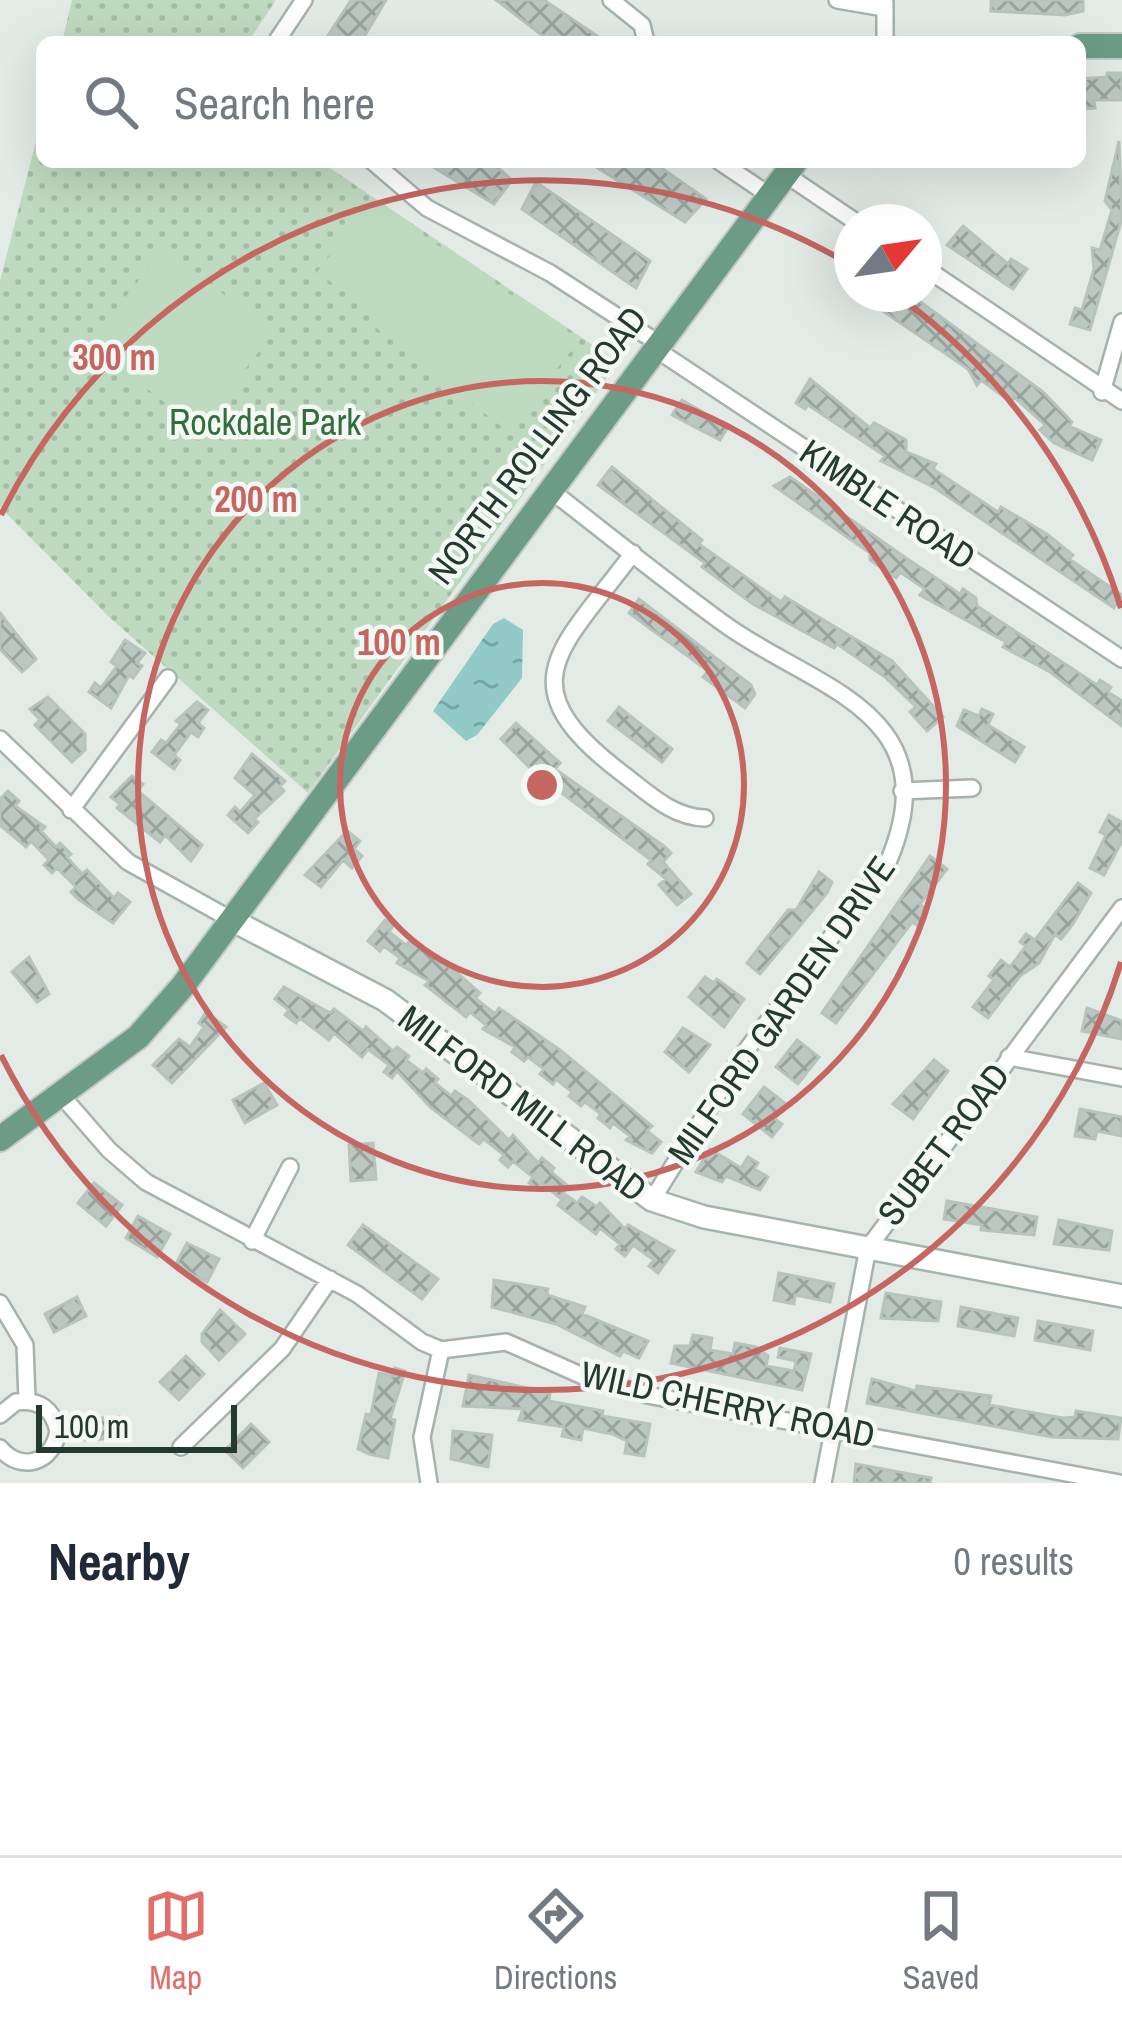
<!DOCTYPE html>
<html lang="en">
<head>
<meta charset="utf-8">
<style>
  body { margin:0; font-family:"Archivo Narrow",sans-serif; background:#f2f2f3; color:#1f2937 }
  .compass { position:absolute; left:834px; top:204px; width:108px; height:108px; border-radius:50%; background:#fff; box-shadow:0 12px 48px #0002; rotate:61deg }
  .scale { position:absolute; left:36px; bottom:30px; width:201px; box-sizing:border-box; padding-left:12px; border:6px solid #243a30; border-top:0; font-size:33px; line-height:42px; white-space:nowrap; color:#243a30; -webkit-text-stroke:9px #f3f8f4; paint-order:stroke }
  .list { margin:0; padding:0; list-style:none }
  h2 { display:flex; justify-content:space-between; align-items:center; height:156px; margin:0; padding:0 48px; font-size:51px }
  h2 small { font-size:39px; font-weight:400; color:#747a83 }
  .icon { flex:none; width:66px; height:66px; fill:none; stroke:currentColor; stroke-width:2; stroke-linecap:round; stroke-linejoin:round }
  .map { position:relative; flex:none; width:1122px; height:1483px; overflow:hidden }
  .search { position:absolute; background:#fff; box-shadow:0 12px 48px #0002; left:36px; right:36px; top:36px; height:132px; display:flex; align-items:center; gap:30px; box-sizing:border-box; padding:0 42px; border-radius:18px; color:#747a83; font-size:45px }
  .sheet { height:372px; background:#fff }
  nav { display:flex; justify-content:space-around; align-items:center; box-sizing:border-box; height:168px; border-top:3px solid #e0e1e3; background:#fff; font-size:33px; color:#747a83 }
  nav a { display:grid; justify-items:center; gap:6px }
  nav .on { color:#e36e69 }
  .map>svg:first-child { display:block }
</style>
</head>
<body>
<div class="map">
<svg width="1122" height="1483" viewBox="0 0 1122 1483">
  <defs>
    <pattern id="grass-dots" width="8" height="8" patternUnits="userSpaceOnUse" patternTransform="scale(3)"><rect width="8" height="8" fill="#bedac0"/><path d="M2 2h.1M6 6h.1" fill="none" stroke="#a3bca5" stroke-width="1.8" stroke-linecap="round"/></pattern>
    <pattern id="water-ripples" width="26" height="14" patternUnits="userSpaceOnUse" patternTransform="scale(3)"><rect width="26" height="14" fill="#91cac7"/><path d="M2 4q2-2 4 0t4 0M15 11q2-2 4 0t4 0" fill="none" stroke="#76a5a2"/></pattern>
    <pattern id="building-cross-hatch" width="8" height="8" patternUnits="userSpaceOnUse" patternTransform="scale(3)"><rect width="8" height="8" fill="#bbc8c1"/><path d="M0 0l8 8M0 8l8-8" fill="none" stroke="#98a39d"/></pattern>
  </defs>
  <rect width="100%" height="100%" fill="#e3ebe6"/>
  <path fill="url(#grass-dots)" d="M 72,0 L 276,0 L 248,42 L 62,42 Z
    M 42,118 L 42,162 L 321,162 L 618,362 L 308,793 L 108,616 L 0,507 L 0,281 Z"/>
  <path fill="#bedac0" d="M 372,201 L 579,341 L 507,431 L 374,326 L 380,317 L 317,272 Z
    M 164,248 L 273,333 L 209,417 L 196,408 L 187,420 L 89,344 Z"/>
  <path fill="url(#water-ripples)" d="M 504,618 L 523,630 L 522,678 L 477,735 L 466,741 L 433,711 L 493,624 Z"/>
  <path fill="url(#building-cross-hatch)" stroke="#b6c4bb" stroke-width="3" d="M 351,0 L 386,0 L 361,42 L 324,42 Z
    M 496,0 L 544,0 L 606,42 L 551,42 Z
    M 991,0 L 1083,0 L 1083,11 L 1065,15 L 991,11 Z
    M 1107,73 L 1122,73 L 1122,100 L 1094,100 L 1095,108 L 1080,109 L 1080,79 L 1107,77 Z
    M 1119,141 L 1122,218 L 1090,330 L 1070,324 L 1075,308 L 1082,310 L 1094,269 L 1092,248 L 1100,250 L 1112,210 L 1105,201 Z
    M 425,162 L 491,162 L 512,180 L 494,204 Z
    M 588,162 L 653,162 L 706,199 L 685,222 Z
    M 536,182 L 650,261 L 636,288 L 522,209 Z
    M 963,226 L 1008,264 L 1011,259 L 1027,269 L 1013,289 L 947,245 Z
    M 858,294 L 906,294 L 918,300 L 1043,392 L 1072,422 L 1069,426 L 1101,440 L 1092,460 L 1054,443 L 1040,430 L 1045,425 L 1014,397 L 1011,402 L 981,380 L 977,385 L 968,369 Z
    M 810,379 L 870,428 L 874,423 L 906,440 L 906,452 L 936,464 L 933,469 L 998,512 L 1001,507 L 1047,534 L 1073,555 L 1069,559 L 1122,595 L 1114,608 L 935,488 L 881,461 L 885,456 L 808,405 L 805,409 L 796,403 Z
    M 682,400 L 728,427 L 720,440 L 672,415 Z
    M 612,467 L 702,540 L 699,544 L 781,602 L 785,597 L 892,661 L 943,717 L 927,731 L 910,712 L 916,707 L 885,677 L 837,644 L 834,648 L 753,604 L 702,567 L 705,563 L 598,485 Z
    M 790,477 L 906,558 L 960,594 L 963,589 L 976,598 L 977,606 L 1097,685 L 1100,680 L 1111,687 L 1108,692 L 1122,701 L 1122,726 L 1050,672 L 1003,647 L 1006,642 L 920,595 L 925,589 L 900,572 L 896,578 L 870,560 L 870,553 L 774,486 Z
    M 639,599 L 751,685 L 755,694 L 745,708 L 703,677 L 708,671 L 629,613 Z
    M 0,613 L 36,659 L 22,672 L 0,649 Z
    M 125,640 L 145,653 L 137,663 L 142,666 L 133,678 L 129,675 L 111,708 L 89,692 L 95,683 L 101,688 L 117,666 L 111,662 Z
    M 48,697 L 85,734 L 85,750 L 72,762 L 35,725 L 40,720 L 30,709 Z
    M 197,702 L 208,710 L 198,723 L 204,728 L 198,737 L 191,732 L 174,755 L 180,760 L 174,769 L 152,752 L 161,740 L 166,743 L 181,724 L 176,721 Z
    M 619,707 L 672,749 L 662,762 L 608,721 Z
    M 982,709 L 993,714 L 988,725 L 1024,747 L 1015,762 L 957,726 L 964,710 L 979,716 Z
    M 516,723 L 560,763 L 555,769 L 665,847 L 671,853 L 663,862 L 691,894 L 677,905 L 659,885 L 666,879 L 648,864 L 651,860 L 534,772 L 501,739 Z
    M 252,754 L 285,781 L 280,786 L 284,791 L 254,819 L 258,822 L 248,833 L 228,815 L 235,807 L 240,812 L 255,795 L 235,778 Z
    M 132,776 L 143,784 L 138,791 L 202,845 L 191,861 L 165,835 L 160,842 L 117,808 L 120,804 L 111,797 Z
    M 8,791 L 19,801 L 15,806 L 45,827 L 41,831 L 56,847 L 60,843 L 71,854 L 67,857 L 82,874 L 87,870 L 114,898 L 118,893 L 130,902 L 113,923 L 78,899 L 71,892 L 76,887 L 57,868 L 52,873 L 44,865 L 49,860 L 31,841 L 26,847 L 0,825 L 0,799 Z
    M 1109,815 L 1122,822 L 1122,841 L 1104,875 L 1090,868 L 1106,835 L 1100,832 Z
    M 347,831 L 360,841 L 354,849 L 362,856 L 352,868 L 343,860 L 321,887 L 305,875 Z
    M 930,856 L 947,869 L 920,904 L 926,909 L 925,918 L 918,926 L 912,922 L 836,1023 L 822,1013 Z
    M 819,872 L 832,882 L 827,893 L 760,974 L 747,963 L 788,910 L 796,910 Z
    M 1078,883 L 1091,893 L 1073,924 L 1061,939 L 1055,934 L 1039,963 L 1020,976 L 988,1018 L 973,1007 L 994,980 L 989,976 L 1001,960 L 1010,967 L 1026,946 L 1020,942 L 1026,934 L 1035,940 Z
    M 385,920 L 393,926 L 389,932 L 406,945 L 411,940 L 455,971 L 480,993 L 475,998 L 495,1014 L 499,1008 L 560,1050 L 652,1126 L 647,1131 L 661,1142 L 652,1153 L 626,1140 L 630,1136 L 613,1123 L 610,1128 L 598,1118 L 601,1114 L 585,1102 L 581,1106 L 569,1096 L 572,1092 L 556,1079 L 553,1084 L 540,1074 L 544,1069 L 528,1057 L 524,1061 L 512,1052 L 515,1047 L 483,1029 L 486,1025 L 470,1012 L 466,1017 L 425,985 L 429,981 L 397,963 L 400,958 L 384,946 L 380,951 L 368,941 Z
    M 29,957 L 49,994 L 37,1002 L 12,972 Z
    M 705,977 L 714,983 L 717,979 L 744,999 L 724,1027 L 689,997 Z
    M 284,987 L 330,1013 L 334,1009 L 363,1031 L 366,1027 L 393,1051 L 397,1047 L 409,1056 L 406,1060 L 423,1073 L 426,1069 L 438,1079 L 435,1083 L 451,1096 L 455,1091 L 468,1100 L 509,1140 L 513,1135 L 538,1163 L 542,1158 L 554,1168 L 551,1172 L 568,1186 L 560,1198 L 542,1183 L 537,1189 L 529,1183 L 533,1177 L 513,1161 L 508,1167 L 500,1160 L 504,1155 L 484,1139 L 479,1144 L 430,1107 L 397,1071 L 392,1078 L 384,1072 L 389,1065 L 368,1049 L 362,1057 L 334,1033 L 329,1040 L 300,1018 L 296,1023 L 285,1015 L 289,1010 L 275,999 Z
    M 1087,1008 L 1122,1021 L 1122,1039 L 1082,1031 Z
    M 206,1012 L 226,1027 L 172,1083 L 153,1065 L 179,1039 L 190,1047 L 204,1027 L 199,1023 Z
    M 683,1028 L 710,1045 L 689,1072 L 665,1052 Z
    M 797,1040 L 819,1057 L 798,1084 L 776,1067 Z
    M 934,1060 L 948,1071 L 913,1119 L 893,1104 Z
    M 264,1083 L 277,1105 L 245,1123 L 233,1100 Z
    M 764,1087 L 786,1104 L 775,1119 L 782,1124 L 772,1137 L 743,1114 Z
    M 1080,1109 L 1122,1117 L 1122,1136 L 1097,1131 L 1095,1139 L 1075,1136 Z
    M 373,1143 L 376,1179 L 351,1181 L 349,1145 Z
    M 710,1149 L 741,1168 L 748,1157 L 758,1163 L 754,1169 L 768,1177 L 760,1190 L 726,1176 L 722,1182 L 696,1172 Z
    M 94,1183 L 122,1205 L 106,1226 L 78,1203 Z
    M 566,1195 L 577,1203 L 582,1197 L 597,1207 L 600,1203 L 625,1229 L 628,1225 L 674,1251 L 658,1273 L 649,1266 L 654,1260 L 633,1245 L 625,1256 L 616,1249 L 620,1244 L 600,1228 L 596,1234 L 558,1205 Z
    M 947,1201 L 1037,1217 L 1034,1235 L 981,1230 L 982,1225 L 944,1219 Z
    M 138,1216 L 170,1234 L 157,1257 L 126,1238 Z
    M 1059,1220 L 1112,1231 L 1109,1250 L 1054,1244 Z
    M 363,1225 L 438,1279 L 422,1299 L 348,1245 Z
    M 187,1243 L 219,1259 L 207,1282 L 175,1266 Z
    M 779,1273 L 834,1284 L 830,1302 L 795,1295 L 794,1304 L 774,1300 Z
    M 494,1280 L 548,1289 L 547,1295 L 585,1307 L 582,1314 L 648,1341 L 639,1358 L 623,1351 L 620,1356 L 556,1324 L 492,1307 Z
    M 886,1293 L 941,1302 L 938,1321 L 881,1318 Z
    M 77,1297 L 86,1316 L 54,1332 L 45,1314 Z
    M 961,1307 L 1018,1318 L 1014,1336 L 958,1326 Z
    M 220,1310 L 245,1334 L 219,1360 L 202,1342 L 202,1334 Z
    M 1038,1321 L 1093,1331 L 1090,1350 L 1035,1340 Z
    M 693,1335 L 712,1338 L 710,1350 L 733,1354 L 735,1343 L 756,1347 L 768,1356 L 766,1366 L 794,1371 L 796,1361 L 778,1357 L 780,1348 L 811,1354 L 802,1390 L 671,1363 L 675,1346 L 690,1346 Z
    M 186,1356 L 204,1374 L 179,1400 L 160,1382 Z
    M 395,1368 L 405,1371 L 390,1419 L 395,1420 L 388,1458 L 369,1454 L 358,1449 L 366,1414 L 371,1415 L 379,1373 L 394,1376 Z
    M 469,1375 L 550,1393 L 549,1401 L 603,1411 L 602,1416 L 650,1424 L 644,1456 L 625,1453 L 627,1441 L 612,1434 L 583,1428 L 581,1440 L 562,1436 L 564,1427 L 519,1420 L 523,1409 L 463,1406 Z
    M 872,1379 L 916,1391 L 917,1386 L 991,1396 L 989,1405 L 1063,1418 L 1075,1417 L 1076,1411 L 1121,1418 L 1118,1439 L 1052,1437 L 867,1403 Z
    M 119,1417 L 120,1438 L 85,1440 L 84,1419 Z
    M 251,1424 L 269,1442 L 243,1468 L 225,1450 Z
    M 453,1431 L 492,1435 L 488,1467 L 451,1459 Z
    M 856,1464 L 931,1478 L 930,1483 L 854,1483 Z"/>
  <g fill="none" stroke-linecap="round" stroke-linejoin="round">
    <defs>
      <path id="street" d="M 611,0 L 642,25 L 646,42
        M 837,0 L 884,8
        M 885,3 L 885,42
        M 276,42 L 304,0
        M 373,162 L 427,208 L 550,273 L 658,343
        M 720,162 L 769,195
        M 785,174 L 856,222
        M 924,267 L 1122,401
        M 654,348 L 1122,659
        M 1102,392 L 1122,322
        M 549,489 C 607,534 664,580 723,623 C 811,688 951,710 889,860 L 739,1060 L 652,1200
        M 633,553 C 561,650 504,684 623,774 C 648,793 672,817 705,818
        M 0,739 L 128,862 L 232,920
        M 902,791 L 972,788
        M 71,810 L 168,678
        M 1009,1057 L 1122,1078
        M 62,1096 L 109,1150 L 146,1182 L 357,1294 L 422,1342 L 441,1350 L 506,1342 L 585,1377 L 647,1395 L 1120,1483
        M 252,1241 L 290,1167
        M 0,1303 L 25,1345 L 27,1400
        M 0,1415 L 16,1402 C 39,1399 53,1409 58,1431 C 53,1463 21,1473 0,1448
        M 181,1447 L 282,1349 L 330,1279
        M 429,1483 L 422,1437 L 441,1350
        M 823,1483 L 868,1248 L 1122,908"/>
      <path id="secondary" d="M 232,920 L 385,1000 L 652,1200 L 704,1217 L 1122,1296"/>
      <path id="primary" d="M 1080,46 L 1122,46
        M 0,1139 L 138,1037 L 182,987 L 795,162"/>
    </defs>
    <use href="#street" stroke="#a6b2ac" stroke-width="20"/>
    <use href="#secondary" stroke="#a2b6ab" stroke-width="26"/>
    <use href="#primary" stroke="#c2c8c5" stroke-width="28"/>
    <use href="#street" stroke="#fff" stroke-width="15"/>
    <use href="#secondary" stroke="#fff" stroke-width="21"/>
    <use href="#primary" stroke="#6c9c86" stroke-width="24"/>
  </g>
  <g fill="none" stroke="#c66660" stroke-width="6">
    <circle cx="542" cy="785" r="202"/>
    <circle cx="542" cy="785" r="404"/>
    <path d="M1121 962A605 605 0 0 1 1 1055M1 515A605 605 0 0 1 849 264M898 296A605 605 0 0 1 1121 608"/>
  </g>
  <g text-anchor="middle" stroke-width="9" stroke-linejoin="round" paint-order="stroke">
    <g font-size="36" fill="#336d3d" stroke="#f3f8f4">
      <text x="265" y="435">Rockdale Park</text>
    </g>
    <g font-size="36" fill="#243a30" stroke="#f3f8f4">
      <text transform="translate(537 445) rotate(-53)" y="13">NORTH ROLLING ROAD</text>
      <text transform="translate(888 504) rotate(34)" y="13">KIMBLE ROAD</text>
      <text transform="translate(781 1010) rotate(-55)" y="13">MILFORD GARDEN DRIVE</text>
      <text transform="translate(523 1103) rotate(37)" y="13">MILFORD MILL ROAD</text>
      <text transform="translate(943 1144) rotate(-53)" y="13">SUBET ROAD</text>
      <text transform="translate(728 1404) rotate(12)" y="13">WILD CHERRY ROAD</text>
    </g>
  </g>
  <circle cx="542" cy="785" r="18" fill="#c66660" stroke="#f3f8f4" stroke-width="6"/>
  <g font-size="36" text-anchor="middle" font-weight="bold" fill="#c66660" stroke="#f3f8f4" stroke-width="9" stroke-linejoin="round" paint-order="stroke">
    <text x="114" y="370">300 m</text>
    <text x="256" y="512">200 m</text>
    <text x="399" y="655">100 m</text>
  </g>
</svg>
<svg class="compass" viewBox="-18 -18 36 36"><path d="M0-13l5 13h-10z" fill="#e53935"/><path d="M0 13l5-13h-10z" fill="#747a83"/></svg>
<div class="scale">100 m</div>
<div class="search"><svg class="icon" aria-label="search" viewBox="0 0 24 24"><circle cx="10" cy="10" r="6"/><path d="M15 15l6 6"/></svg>Search here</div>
</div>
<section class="sheet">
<h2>Nearby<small>0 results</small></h2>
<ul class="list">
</ul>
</section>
<nav>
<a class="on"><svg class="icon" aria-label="map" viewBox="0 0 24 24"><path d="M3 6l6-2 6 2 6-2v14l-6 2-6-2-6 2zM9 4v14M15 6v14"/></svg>Map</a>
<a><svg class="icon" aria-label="directions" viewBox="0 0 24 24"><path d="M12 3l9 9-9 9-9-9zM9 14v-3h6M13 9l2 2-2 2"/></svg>Directions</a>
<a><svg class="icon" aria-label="saved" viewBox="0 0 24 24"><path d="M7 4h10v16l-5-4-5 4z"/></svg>Saved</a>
</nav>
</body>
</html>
